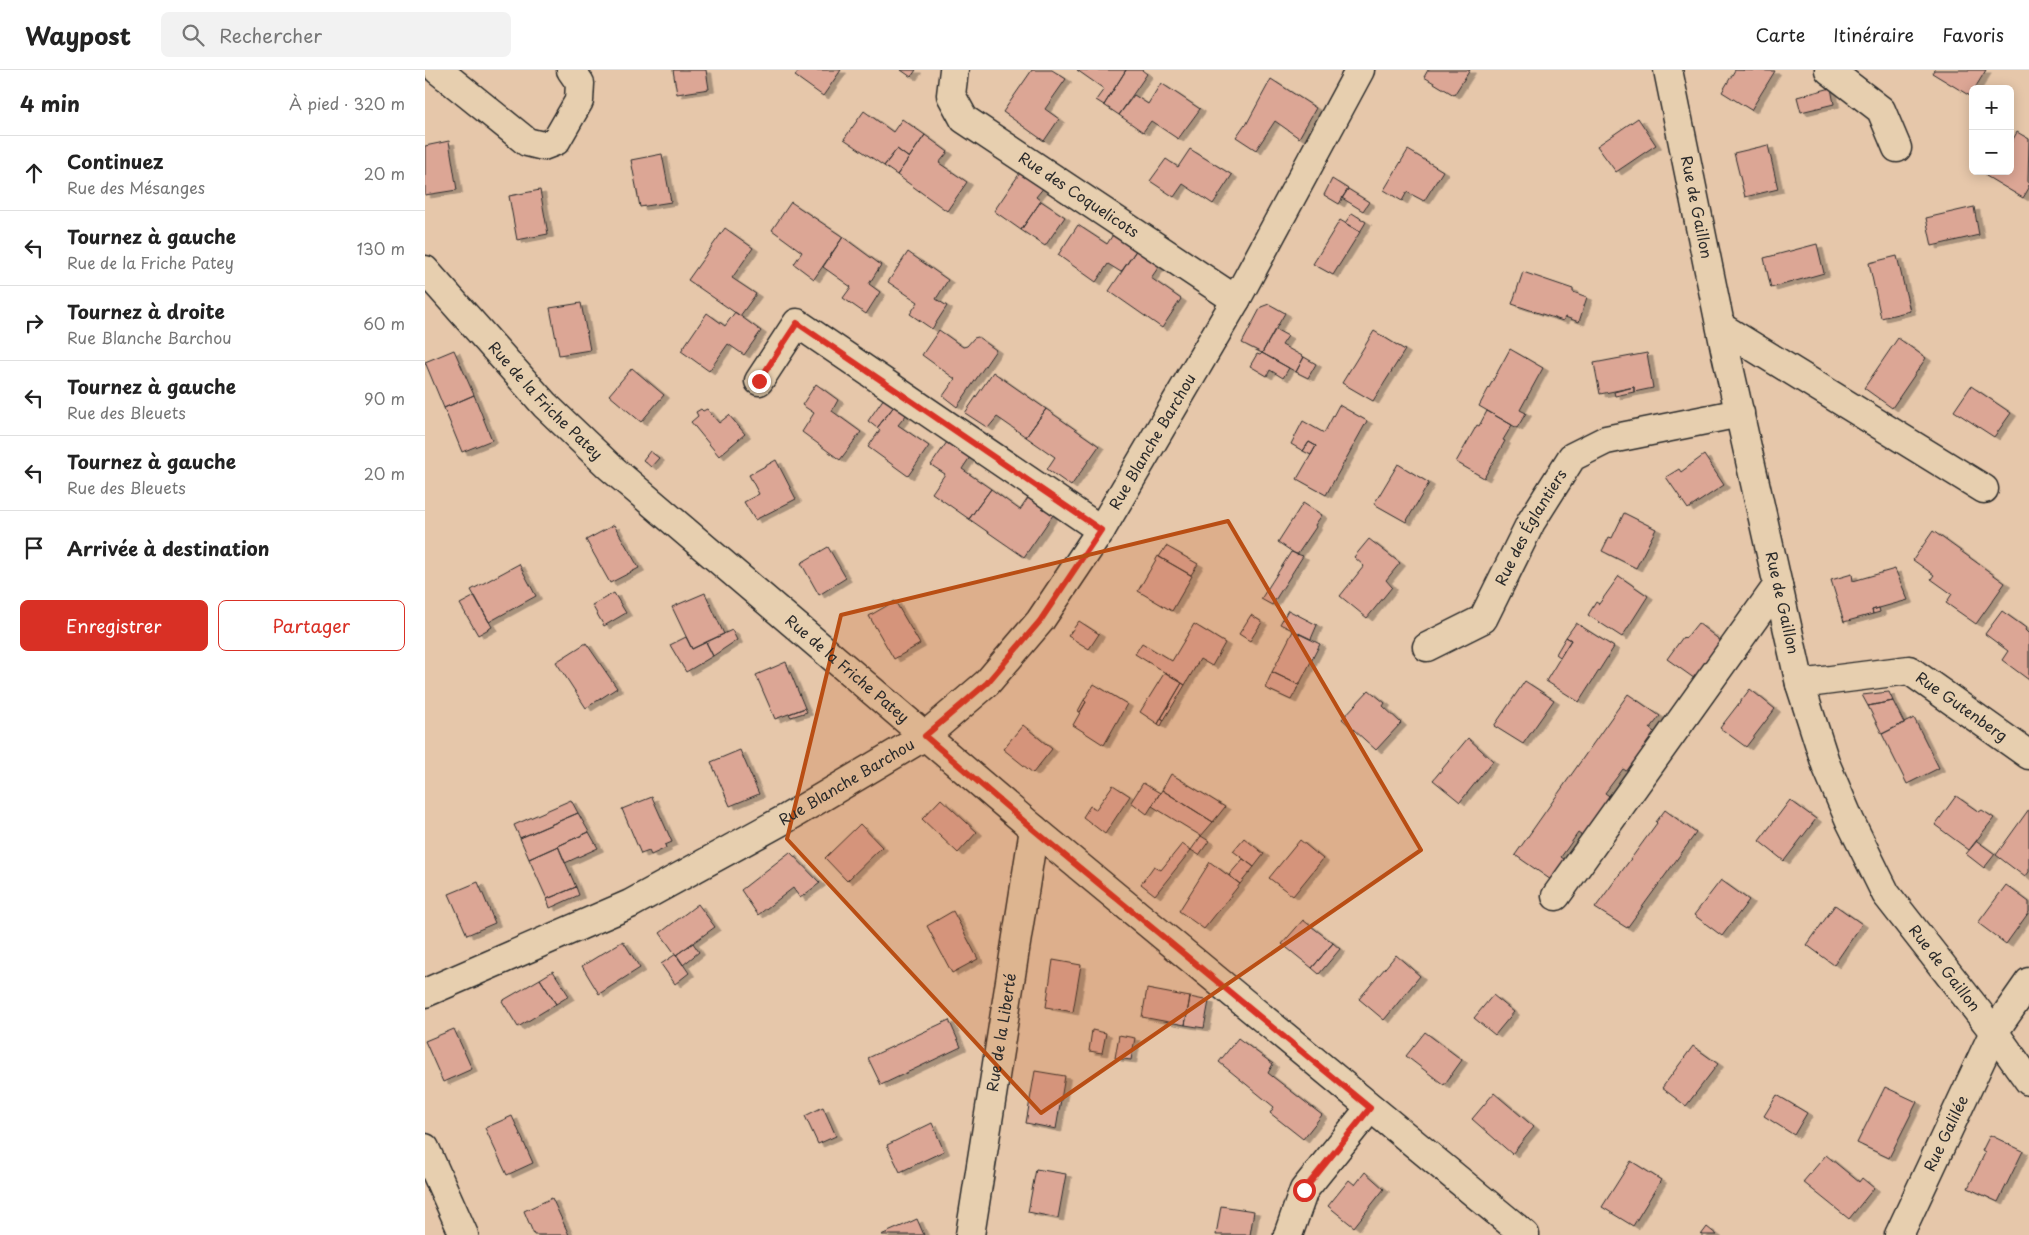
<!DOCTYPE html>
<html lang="fr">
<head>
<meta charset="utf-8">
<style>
  body { margin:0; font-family:"Playpen Sans",sans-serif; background:#f2f2f2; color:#222 }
  .controls { position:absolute; right:15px; top:15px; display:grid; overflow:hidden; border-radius:8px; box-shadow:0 2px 12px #0003 }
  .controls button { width:45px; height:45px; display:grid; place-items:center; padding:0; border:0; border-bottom:1px solid #e0e0e0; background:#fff; color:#222; font:25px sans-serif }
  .stop { position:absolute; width:15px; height:15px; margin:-11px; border:4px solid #d93025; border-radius:50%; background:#fff }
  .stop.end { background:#d93025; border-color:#fff; box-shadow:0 1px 5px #0008 }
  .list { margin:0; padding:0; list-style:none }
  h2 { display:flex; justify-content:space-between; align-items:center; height:65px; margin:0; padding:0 20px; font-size:21px }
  h2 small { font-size:16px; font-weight:400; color:#767676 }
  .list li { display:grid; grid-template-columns:32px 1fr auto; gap:15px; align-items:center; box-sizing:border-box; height:75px; padding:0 20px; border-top:1px solid #e0e0e0 }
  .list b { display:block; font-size:19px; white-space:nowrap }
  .list p { margin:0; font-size:16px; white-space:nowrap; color:#767676 }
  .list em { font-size:16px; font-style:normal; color:#767676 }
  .actions { display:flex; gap:10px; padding:15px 20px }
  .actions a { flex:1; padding:11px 0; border:1px solid #d93025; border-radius:8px; text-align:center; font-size:18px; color:#d93025 }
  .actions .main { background:#d93025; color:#fff }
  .icon { flex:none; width:28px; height:28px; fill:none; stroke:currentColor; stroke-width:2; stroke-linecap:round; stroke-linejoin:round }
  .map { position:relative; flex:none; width:1604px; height:1165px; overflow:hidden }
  header { display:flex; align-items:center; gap:30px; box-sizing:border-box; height:70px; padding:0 25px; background:#fff; border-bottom:1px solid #e0e0e0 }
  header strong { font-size:24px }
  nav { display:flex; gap:28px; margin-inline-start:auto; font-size:18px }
  .search { width:350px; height:45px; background:#f2f2f2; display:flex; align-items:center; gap:12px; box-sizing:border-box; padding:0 18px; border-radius:8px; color:#767676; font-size:19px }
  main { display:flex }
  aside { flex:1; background:#fff }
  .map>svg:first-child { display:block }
</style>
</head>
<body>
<header>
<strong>Waypost</strong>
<div class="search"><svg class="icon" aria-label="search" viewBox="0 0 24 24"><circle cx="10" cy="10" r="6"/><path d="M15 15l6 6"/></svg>Rechercher</div>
<nav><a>Carte</a><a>Itinéraire</a><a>Favoris</a></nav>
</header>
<main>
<aside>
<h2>4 min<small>À pied · 320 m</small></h2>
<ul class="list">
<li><svg class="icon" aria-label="ahead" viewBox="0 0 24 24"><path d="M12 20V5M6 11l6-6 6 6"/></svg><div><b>Continuez</b><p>Rue des Mésanges</p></div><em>20 m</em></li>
<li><svg class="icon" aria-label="left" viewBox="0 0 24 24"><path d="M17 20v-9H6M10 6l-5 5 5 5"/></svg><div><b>Tournez à gauche</b><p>Rue de la Friche Patey</p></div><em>130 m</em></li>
<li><svg class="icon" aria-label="right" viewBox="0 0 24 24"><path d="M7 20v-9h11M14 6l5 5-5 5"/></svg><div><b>Tournez à droite</b><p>Rue Blanche Barchou</p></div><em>60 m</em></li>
<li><svg class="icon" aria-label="left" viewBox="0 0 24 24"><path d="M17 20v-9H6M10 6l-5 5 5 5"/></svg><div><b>Tournez à gauche</b><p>Rue des Bleuets</p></div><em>90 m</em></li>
<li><svg class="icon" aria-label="left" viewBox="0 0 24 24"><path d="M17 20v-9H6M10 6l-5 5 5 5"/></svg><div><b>Tournez à gauche</b><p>Rue des Bleuets</p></div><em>20 m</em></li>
<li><svg class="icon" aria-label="arrive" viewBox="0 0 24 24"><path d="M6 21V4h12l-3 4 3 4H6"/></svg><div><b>Arrivée à destination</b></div></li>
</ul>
<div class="actions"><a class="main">Enregistrer</a><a>Partager</a></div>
</aside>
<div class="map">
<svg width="1604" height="1165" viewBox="0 0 1604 1165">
  <defs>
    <filter id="shadow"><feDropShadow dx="5.5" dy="3" stdDeviation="0" flood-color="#0004"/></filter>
  </defs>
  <rect width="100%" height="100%" fill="#e6c7aa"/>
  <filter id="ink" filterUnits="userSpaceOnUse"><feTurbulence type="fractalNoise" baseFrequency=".02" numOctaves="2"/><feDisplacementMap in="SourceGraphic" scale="10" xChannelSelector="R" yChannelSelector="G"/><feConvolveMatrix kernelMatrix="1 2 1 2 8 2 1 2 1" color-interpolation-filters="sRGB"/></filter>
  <g filter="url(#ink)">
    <path fill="#dca695" stroke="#2b2b2b" filter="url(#shadow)" d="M 248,0 L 281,0 L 284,19 L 252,24 Z
      M 374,0 L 416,0 L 398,26 L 370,6 Z
      M 476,0 L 491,0 L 486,7 Z
      M 607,0 L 627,0 L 641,9 L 620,39 L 634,49 L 619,71 L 578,42 Z
      M 652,0 L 701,0 L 679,35 L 671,30 L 679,19 Z
      M 701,0 L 717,0 L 722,4 L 694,45 L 679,35 Z
      M 1003,0 L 1045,0 L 1029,25 L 999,7 Z
      M 1310,0 L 1350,1 L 1326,40 L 1297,22 Z
      M 1509,0 L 1561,0 L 1545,26 L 1507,3 Z
      M 846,9 L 891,38 L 874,68 L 850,51 L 831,80 L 811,67 L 820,54 L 821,55 Z
      M 736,13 L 775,39 L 753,69 L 726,51 L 718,62 L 694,45 L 709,25 L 723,34 Z
      M 1406,18 L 1409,34 L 1376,42 L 1372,27 Z
      M 439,41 L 468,62 L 477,49 L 500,65 L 484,88 L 472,79 L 459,96 L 419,69 Z
      M 1213,48 L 1231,75 L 1191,102 L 1172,76 Z
      M 1592,62 L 1604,69 L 1603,111 L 1604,118 L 1598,128 L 1561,106 L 1564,101 L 1585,101 L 1585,75 Z
      M 500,65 L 523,82 L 514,93 L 542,112 L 522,141 L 472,105 Z
      M 24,71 L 32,120 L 0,125 L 0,76 Z
      M 1343,75 L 1353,119 L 1320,127 L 1309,83 Z
      M 472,79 L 484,88 L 472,105 L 459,96 Z
      M 765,79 L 807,105 L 788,134 L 758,114 L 749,127 L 725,111 L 741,89 L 753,97 Z
      M 983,80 L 1018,101 L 999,131 L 982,122 L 977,131 L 959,120 Z
      M 237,84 L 246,132 L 215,137 L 206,90 Z
      M 597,100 L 620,116 L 611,127 L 616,131 L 596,160 L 569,141 Z
      M 907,109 L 923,119 L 914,134 L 899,125 Z
      M 923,119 L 944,132 L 938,141 L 917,128 Z
      M 115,120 L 123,164 L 92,170 L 84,126 Z
      M 616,131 L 640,147 L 620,176 L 596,160 Z
      M 366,132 L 418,167 L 389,209 L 369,194 L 377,182 L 347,160 Z
      M 1549,137 L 1554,165 L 1507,176 L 1501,148 Z
      M 927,143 L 941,152 L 935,162 L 920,153 Z
      M 915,150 L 935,162 L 908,205 L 888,194 Z
      M 653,155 L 682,174 L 689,163 L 712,179 L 696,202 L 683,194 L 671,212 L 633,185 Z
      M 300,158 L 328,178 L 307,208 L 331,224 L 315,246 L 263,210 Z
      M 418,167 L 456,195 L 444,214 L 455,222 L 441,244 L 418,228 L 426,217 L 398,197 Z
      M 1392,174 L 1399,203 L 1346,218 L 1339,188 Z
      M 712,179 L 735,195 L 726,208 L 756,229 L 737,258 L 684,221 Z
      M 483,182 L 523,210 L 511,229 L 522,236 L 507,259 L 485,244 L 493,232 L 463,212 Z
      M 1472,186 L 1485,241 L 1456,248 L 1444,193 Z
      M 1098,202 L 1148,219 L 1148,222 L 1162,227 L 1154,252 L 1140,247 L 1138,251 L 1087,234 Z
      M 156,233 L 165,280 L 134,285 L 125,238 Z
      M 844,234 L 860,243 L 837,283 L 817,273 L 836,237 Z
      M 310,242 L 336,261 L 319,285 L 303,274 L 284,301 L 256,281 L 282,243 L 300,256 Z
      M 850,259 L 863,266 L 857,275 L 879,287 L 871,302 L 837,283 Z
      M 514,260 L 538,277 L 542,276 L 549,268 L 553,267 L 571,280 L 532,337 L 518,326 L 530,309 L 497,285 Z
      M 949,261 L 980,280 L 948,331 L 917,313 Z
      M 1473,268 L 1501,288 L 1467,338 L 1439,318 Z
      M 1085,279 L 1118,298 L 1095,340 L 1101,343 L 1092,358 L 1054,336 Z
      M 29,280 L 49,325 L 19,338 L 0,292 Z
      M 837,283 L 864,298 L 858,308 L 845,300 L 842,306 L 825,296 L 832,284 L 835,285 Z
      M 1222,283 L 1228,318 L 1209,322 L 1209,317 L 1175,324 L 1169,293 Z
      M 879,287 L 891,294 L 883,308 L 871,302 Z
      M 207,298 L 239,325 L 216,352 L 184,325 Z
      M 568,302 L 621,339 L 601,367 L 572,347 L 563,358 L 540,343 Z
      M 391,314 L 413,330 L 407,341 L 436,362 L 415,390 L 377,362 L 389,343 L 377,335 Z
      M 1546,316 L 1586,343 L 1569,367 L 1529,341 Z
      M 1209,317 L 1209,322 L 1190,326 L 1189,322 Z
      M 49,325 L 67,370 L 37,382 L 19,338 Z
      M 459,328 L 470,335 L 452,358 L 443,351 Z
      M 470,335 L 482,344 L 473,355 L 504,376 L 483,406 L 443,377 L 455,360 L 452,358 Z
      M 914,335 L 942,351 L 901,425 L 872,409 L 891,376 L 884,372 L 878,381 L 866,374 L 878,351 L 899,363 Z
      M 276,339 L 278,341 L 282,339 L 294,353 L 304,345 L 320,364 L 294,386 L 266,352 L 273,346 L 271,342 Z
      M 621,339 L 674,376 L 646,416 L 622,399 L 630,387 L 601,367 Z
      M 1062,341 L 1087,355 L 1078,370 L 1080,371 L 1059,408 L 1031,392 L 1052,355 L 1054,356 Z
      M 522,372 L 545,387 L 537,399 L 566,419 L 544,449 L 507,423 L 520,404 L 506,395 Z
      M 884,372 L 891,376 L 886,385 L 878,381 Z
      M 225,381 L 234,388 L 226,397 L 218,390 Z
      M 1279,385 L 1299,415 L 1263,439 L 1241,407 L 1254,399 L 1256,402 Z
      M 351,390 L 371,429 L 330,450 L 319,432 L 334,424 L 324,405 Z
      M 973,394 L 1004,413 L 981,452 L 949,434 Z
      M 566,419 L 595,440 L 603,428 L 628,445 L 599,487 L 544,449 Z
      M 878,433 L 897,445 L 890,455 L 891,457 L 872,485 L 853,472 Z
      M 1199,443 L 1231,459 L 1211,498 L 1177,481 L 1184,467 L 1187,468 Z
      M 189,455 L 214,498 L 185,513 L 161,470 Z
      M 1508,461 L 1580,513 L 1551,554 L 1521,533 L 1527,524 L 1506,509 L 1509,505 L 1488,490 Z
      M 944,469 L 975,493 L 961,510 L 967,517 L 942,548 L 915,526 L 939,496 L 929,487 Z
      M 741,476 L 773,494 L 766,505 L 734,487 Z
      M 403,477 L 421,508 L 394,525 L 376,493 Z
      M 866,482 L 878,486 L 847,535 L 836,529 Z
      M 733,486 L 767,506 L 747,541 L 713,521 Z
      M 94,494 L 111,526 L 64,552 L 46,520 Z
      M 1470,499 L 1483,530 L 1447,540 L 1448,544 L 1419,552 L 1406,510 L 1427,504 L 1428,511 Z
      M 1194,506 L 1223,526 L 1197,567 L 1163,545 L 1171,532 L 1174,534 Z
      M 189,523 L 201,543 L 179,556 L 167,535 Z
      M 280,523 L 299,564 L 267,579 L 247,537 Z
      M 50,526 L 67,557 L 53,565 L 35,534 Z
      M 470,531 L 495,574 L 469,589 L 444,546 Z
      M 1454,538 L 1455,542 L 1448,544 L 1447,540 Z
      M 863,540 L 892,555 L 886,569 L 855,554 Z
      M 1577,541 L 1601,558 L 1600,560 L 1604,564 L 1604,610 L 1577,590 L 1583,581 L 1560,564 Z
      M 826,545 L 837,552 L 825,571 L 814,564 Z
      M 654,551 L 674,564 L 664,579 L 643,566 Z
      M 1151,553 L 1189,577 L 1154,632 L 1121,611 L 1146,570 L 1141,567 Z
      M 1273,553 L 1301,575 L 1273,611 L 1242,589 L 1258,567 L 1260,569 Z
      M 769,554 L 800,573 L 787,596 L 775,589 L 760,615 L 710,584 L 717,573 L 747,591 Z
      M 307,560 L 312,570 L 288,586 L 281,572 Z
      M 868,561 L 895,574 L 874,615 L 847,602 Z
      M 261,567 L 267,579 L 281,572 L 288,586 L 261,602 L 245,575 Z
      M 1141,567 L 1146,570 L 1135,587 L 1131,584 Z
      M 161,573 L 192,618 L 161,638 L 131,592 Z
      M 361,592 L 380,638 L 350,649 L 331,605 Z
      M 740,602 L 757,613 L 733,654 L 715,642 Z
      M 847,602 L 874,615 L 866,630 L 840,618 Z
      M 1100,611 L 1129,630 L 1098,674 L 1069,656 Z
      M 757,613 L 760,615 L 739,650 L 736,648 Z
      M 669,614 L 702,634 L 679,675 L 648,655 L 661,632 L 659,630 Z
      M 1325,619 L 1350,639 L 1321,677 L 1295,658 Z
      M 944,620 L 960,633 L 958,636 L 976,653 L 951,680 L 917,649 Z
      M 1464,622 L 1468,631 L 1443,636 L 1437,625 Z
      M 1203,624 L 1235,646 L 1225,659 L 1232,664 L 1205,703 L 1198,699 L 1180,723 L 1187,728 L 1160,768 L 1153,763 L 1136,787 L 1143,792 L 1129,812 L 1090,785 Z
      M 659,630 L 661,632 L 655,642 L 653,641 Z
      M 1468,631 L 1479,653 L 1457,664 L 1443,636 Z
      M 380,638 L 382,642 L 366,647 L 364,644 Z
      M 736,648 L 739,650 L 736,656 L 733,654 Z
      M 1489,648 L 1514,698 L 1482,714 L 1457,664 Z
      M 598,655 L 627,679 L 608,703 L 578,679 Z
      M 1043,668 L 1068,691 L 1035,732 L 1008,710 Z
      M 315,680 L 334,724 L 305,736 L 286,692 Z
      M 746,704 L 800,737 L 788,752 L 737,720 Z
      M 718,713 L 735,723 L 722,744 L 706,732 Z
      M 688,715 L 705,726 L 680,764 L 658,747 L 665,736 L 671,739 Z
      M 737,720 L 788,752 L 776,766 L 727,736 Z
      M 1531,726 L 1554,742 L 1557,740 L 1569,748 L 1544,780 L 1510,755 Z
      M 227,727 L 247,772 L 240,775 L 241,778 L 226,785 L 224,781 L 216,784 L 197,739 Z
      M 516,729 L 552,762 L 533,783 L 497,749 Z
      M 146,730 L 153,743 L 95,768 L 89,755 Z
      M 1365,730 L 1391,749 L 1359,791 L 1334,771 Z
      M 1604,739 L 1604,802 L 1600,807 L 1571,785 Z
      M 1240,740 L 1271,763 L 1202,858 L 1170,838 L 1232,753 L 1231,752 Z
      M 153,743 L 164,762 L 104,789 L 95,768 Z
      M 435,754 L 457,777 L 422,811 L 400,788 Z
      M 164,762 L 173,778 L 140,793 L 133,776 Z
      M 776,766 L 784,771 L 774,785 L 766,780 Z
      M 819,768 L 839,784 L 829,797 L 808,781 Z
      M 875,770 L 898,789 L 868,826 L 844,808 Z
      M 1552,771 L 1570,784 L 1559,798 L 1541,784 Z
      M 757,774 L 766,780 L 730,825 L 716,814 L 729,796 L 736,800 Z
      M 133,776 L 151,817 L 122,829 L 104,789 Z
      M 365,782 L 395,813 L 375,828 L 368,818 L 333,845 L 316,820 Z
      M 818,789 L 829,797 L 815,814 L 804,805 Z
      M 785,792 L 815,814 L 779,859 L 754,841 Z
      M 1296,810 L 1324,830 L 1297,866 L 1269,845 Z
      M 53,812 L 70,853 L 42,865 L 24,824 Z
      M 1581,815 L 1604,832 L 1604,842 L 1581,874 L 1553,853 Z
      M 151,817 L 154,825 L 125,838 L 122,829 Z
      M 273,834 L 290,857 L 251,885 L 235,863 Z
      M 1410,835 L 1437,854 L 1409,895 L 1382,875 Z
      M 528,841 L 553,889 L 527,903 L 502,856 Z
      M 878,850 L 908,873 L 887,898 L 857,874 Z
      M 198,871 L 215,898 L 174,924 L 157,896 Z
      M 268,873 L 274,882 L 258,895 L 251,885 Z
      M 908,873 L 915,879 L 894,904 L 887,898 Z
      M 251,884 L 264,903 L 250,914 L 236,894 Z
      M 971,885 L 995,906 L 959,950 L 934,929 Z
      M 628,890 L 656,895 L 648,942 L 621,937 Z
      M 128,901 L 144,926 L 131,934 L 115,909 Z
      M 115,909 L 131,934 L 93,957 L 77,931 Z
      M 722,919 L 765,927 L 760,955 L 717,947 Z
      M 1068,925 L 1089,942 L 1070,965 L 1049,948 Z
      M 765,927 L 784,931 L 779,958 L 760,955 Z
      M 524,950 L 536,977 L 456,1015 L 443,988 Z
      M 29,959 L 47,999 L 18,1012 L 0,971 Z
      M 667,960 L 681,963 L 677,983 L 664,981 Z
      M 1000,962 L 1037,990 L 1019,1015 L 981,986 Z
      M 694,965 L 710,968 L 706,990 L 690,988 Z
      M 813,968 L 848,994 L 843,1003 L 897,1045 L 878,1069 L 845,1043 L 849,1037 L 794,992 Z
      M 1268,976 L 1293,994 L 1261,1036 L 1237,1018 Z
      M 610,1001 L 640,1006 L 631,1059 L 601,1053 Z
      M 1460,1017 L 1492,1032 L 1464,1088 L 1432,1073 Z
      M 1069,1023 L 1109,1057 L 1087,1084 L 1047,1049 Z
      M 1352,1025 L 1382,1043 L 1369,1065 L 1339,1046 Z
      M 398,1037 L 411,1066 L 393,1074 L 380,1046 Z
      M 87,1046 L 108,1093 L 82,1105 L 60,1058 Z
      M 507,1053 L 519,1081 L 475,1102 L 462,1075 Z
      M 1565,1065 L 1598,1081 L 1573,1132 L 1543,1118 L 1560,1083 L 1557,1081 Z
      M 1401,1085 L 1434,1112 L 1437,1108 L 1449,1118 L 1424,1149 L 1378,1112 Z
      M 1206,1091 L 1236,1110 L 1208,1156 L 1177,1137 Z
      M 611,1099 L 641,1104 L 633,1148 L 603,1142 Z
      M 940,1102 L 959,1119 L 929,1157 L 903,1136 L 924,1110 L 930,1115 Z
      M 127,1128 L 144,1165 L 109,1165 L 99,1141 Z
      M 796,1136 L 829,1141 L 825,1165 L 791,1165 Z
      M 492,1149 L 499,1165 L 456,1165 L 479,1155 Z
      M 1282,1157 L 1292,1165 L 1276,1165 Z"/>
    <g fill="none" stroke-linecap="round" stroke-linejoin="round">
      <defs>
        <g id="minor">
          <path d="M 13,0 L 102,72 L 118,76 L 131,71 L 154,31 L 155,13 L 146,0"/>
          <path id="s1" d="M 529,0 L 526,25 L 539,49 L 811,230"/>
          <path id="s2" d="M 1243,0 L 1300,279 L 1375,614 L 1401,695 L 1425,751 L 1461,824 L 1569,962 L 1604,1011"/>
          <path d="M 1404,0 L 1456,40 L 1472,78"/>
          <path id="s3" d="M 0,200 L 120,335 L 185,397 L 609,759 L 1100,1165"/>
          <path d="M 1296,257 L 1559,419"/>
          <path d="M 334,311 L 372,253 L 676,460"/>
          <path id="s4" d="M 1002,577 L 1058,549 L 1106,452 L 1147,387 L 1181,370 L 1315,343"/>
          <path id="s5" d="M 1375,614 L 1484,600 L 1604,685"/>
          <path d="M 1131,826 L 1353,515"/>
          <path id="s6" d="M 0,923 L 205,834 L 362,748 L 500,666 L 562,613 L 615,551 L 676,460 L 811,230 L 935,0"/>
          <path d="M 0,1078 L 39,1165"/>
          <path id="s7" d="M 545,1165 L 609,759"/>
          <path d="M 863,1165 L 879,1120 L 945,1038"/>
          <path id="s8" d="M 1474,1165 L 1569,962 L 1604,912"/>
        </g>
      </defs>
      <use href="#minor" stroke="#2b2b2b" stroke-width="31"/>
      <use href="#minor" stroke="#e7cfaf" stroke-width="28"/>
    </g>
  </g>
  <g fill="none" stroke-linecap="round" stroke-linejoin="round" filter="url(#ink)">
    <path stroke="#d93025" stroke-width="6" d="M 334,311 L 372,253 L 676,460 L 615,551 L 562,613 L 500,666 L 609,760 L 945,1038 L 879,1120"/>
  </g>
  <path fill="#b94e14" fill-opacity="0.2" stroke="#b94e14" stroke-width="4" stroke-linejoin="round" d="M 803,451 L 996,780 L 616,1043 L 362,769 L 416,545 Z"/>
  <g text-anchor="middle" stroke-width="4" stroke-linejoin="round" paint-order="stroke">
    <g font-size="15" fill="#2b2b2b" stroke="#e7cfaf">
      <text dy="5" stroke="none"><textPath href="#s1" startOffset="190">Rue des Coquelicots</textPath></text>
      <text dy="5" stroke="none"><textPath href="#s2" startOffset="140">Rue de Gaillon</textPath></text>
      <text dy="5" stroke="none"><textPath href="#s3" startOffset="178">Rue de la Friche Patey</textPath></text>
      <text dy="5" stroke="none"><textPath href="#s6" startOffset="938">Rue Blanche Barchou</textPath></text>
      <text dy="5" stroke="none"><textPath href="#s4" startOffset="166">Rue des Églantiers</textPath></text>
      <text dy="5" stroke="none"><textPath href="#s2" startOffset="545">Rue de Gaillon</textPath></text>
      <text dy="5" stroke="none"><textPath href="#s3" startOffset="582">Rue de la Friche Patey</textPath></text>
      <text dy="5" stroke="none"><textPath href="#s5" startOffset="174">Rue Gutenberg</textPath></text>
      <text dy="5" stroke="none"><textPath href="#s6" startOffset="472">Rue Blanche Barchou</textPath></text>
      <text dy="5" stroke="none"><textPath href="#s2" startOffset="950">Rue de Gaillon</textPath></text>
      <text dy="5" stroke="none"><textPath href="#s7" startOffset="205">Rue de la Liberté</textPath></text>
      <text dy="5" stroke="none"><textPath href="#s8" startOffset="112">Rue Galilée</textPath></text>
    </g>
  </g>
</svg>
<div class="controls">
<button>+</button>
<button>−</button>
</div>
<div class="stop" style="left:879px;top:1120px"></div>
<div class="stop end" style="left:334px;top:311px"></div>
</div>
</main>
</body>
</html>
